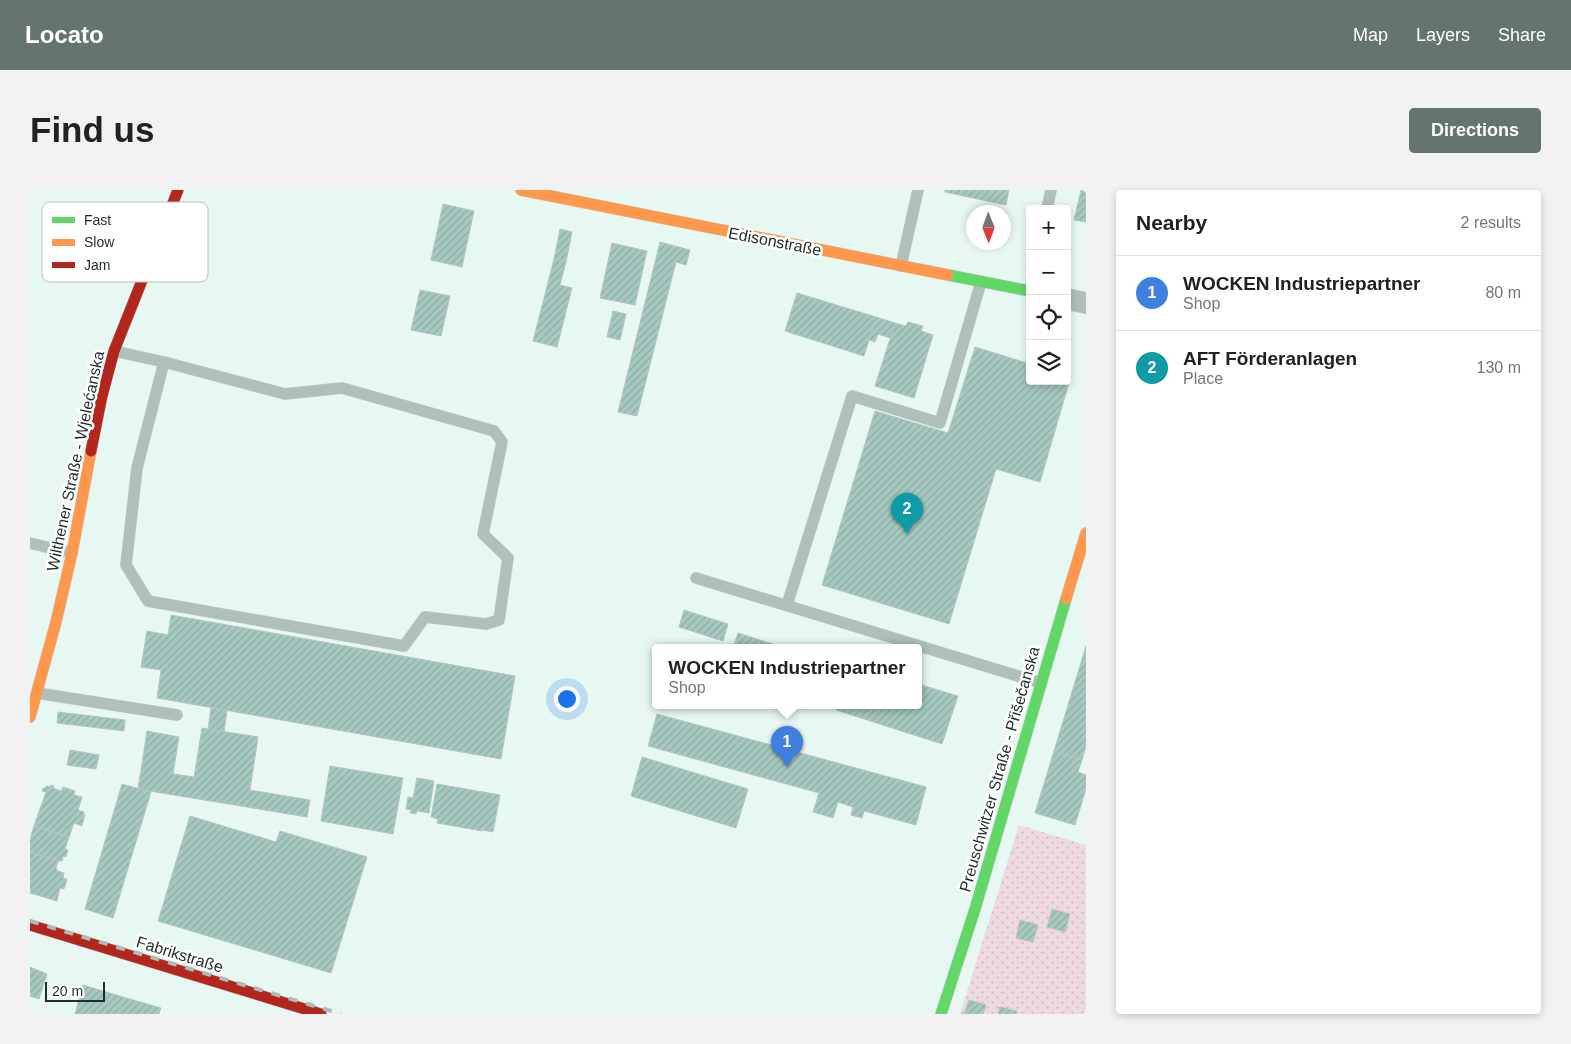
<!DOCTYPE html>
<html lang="en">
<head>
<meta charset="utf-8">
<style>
  body { margin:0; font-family:Arial,sans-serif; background:#f2f2f2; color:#202124 }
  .controls { position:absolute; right:15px; top:15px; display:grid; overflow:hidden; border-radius:5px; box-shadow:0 2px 8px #0003 }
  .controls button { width:45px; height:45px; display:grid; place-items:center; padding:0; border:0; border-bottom:1px solid #e0e0e0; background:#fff; color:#202124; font:25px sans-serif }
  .compass { position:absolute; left:936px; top:15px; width:45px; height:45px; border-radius:50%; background:#fff; box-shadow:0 2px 8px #0003; rotate:179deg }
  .scale { position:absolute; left:15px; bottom:12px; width:60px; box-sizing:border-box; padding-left:5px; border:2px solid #1f2d29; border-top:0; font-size:14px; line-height:18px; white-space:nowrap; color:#1f2d29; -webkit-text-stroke:4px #fff; paint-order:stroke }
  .you { position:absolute; left:536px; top:508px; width:18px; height:18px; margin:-12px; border:4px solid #fff; border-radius:50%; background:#1a73e8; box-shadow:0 0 0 8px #1a73e833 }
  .badge { display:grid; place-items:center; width:32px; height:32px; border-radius:50%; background:#65746f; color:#fff; font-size:16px; font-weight:700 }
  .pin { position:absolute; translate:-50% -41px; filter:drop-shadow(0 1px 2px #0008) }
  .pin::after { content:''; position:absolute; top:26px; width:18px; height:15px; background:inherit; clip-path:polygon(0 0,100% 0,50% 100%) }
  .popup { position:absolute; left:622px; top:454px; width:270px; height:65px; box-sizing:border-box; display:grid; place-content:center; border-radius:5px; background:#fff; filter:drop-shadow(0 1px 4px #0005); font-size:16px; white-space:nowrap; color:#757577 }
  .popup b { font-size:19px; color:#202124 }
  .popup::after { content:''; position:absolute; left:50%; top:100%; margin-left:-10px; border:10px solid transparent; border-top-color:#fff }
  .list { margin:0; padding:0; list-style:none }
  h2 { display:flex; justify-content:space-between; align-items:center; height:65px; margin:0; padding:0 20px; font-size:21px }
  h2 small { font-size:16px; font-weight:400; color:#757577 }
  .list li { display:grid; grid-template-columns:32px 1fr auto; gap:15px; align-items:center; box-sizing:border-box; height:75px; padding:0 20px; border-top:1px solid #e0e0e0 }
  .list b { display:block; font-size:19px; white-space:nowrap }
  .list p { margin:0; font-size:16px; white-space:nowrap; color:#757577 }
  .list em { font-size:16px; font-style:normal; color:#757577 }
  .icon { flex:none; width:28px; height:28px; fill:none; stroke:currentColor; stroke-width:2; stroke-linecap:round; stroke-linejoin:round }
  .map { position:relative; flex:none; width:1056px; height:824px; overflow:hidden; border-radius:5px }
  header { display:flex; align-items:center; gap:30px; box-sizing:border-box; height:70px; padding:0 25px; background:#65746f; color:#fff }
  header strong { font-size:24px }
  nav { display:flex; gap:28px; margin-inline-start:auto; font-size:18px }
  .intro { display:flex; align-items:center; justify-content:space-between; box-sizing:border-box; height:120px; padding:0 30px }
  h1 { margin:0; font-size:35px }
  .button { padding:12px 22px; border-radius:5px; background:#65746f; color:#fff; font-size:18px; font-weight:700 }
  main { display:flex; gap:30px; padding:0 30px }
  aside { flex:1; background:#fff; border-radius:5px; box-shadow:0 2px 8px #0003 }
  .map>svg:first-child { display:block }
</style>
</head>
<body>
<header>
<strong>Locato</strong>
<nav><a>Map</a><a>Layers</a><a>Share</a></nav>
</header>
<div class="intro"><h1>Find us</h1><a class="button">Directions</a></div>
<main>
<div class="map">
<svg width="1056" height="824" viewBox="0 0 1056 824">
  <defs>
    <pattern id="garden-dots" width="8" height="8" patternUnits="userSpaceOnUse" patternTransform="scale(1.25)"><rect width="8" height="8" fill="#efd9e1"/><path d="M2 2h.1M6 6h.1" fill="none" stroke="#ccbbc1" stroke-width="1.8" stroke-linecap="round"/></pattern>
    <pattern id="building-hatch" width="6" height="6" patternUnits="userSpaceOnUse" patternTransform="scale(1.25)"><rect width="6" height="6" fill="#a5c9c0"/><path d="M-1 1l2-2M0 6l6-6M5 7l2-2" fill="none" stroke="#8eada5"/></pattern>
  </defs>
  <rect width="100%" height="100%" fill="#e7f8f2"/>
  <path fill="url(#garden-dots)" d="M 989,635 L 1056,655 L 1056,824 L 930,824 Z"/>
  <path fill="url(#building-hatch)" stroke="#b6c4bf" d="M 915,0 L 979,0 L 976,15 L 915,2 Z
    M 1051,0 L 1056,0 L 1056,32 L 1044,30 Z
    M 413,14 L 444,21 L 432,77 L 401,70 Z
    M 530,39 L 542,42 L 536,72 L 524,69 Z
    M 630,52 L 660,60 L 656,75 L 646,72 L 607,226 L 588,222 Z
    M 582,53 L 617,61 L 605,115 L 570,108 Z
    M 524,69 L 536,72 L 530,95 L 542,98 L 527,157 L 503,151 Z
    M 390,100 L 420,106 L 411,146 L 381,140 Z
    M 767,103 L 846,127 L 834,166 L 755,141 Z
    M 583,121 L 596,124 L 590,150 L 577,147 Z
    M 846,127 L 865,133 L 860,148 L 848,144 L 845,152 L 839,150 Z
    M 878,132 L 893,136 L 891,141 L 903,145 L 884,208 L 845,196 L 865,133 L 876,136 Z
    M 945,157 L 1000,174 L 1000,191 L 1037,191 L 1037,185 L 1041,186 L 1010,292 L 966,279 L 919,434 L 792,395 L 845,221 L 918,243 Z
    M 654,420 L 698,434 L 693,451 L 649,437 Z
    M 141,425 L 485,486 L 471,569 L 127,508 L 131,480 L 111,477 L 117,441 L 138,445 Z
    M 708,443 L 755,458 L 703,458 Z
    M 1056,456 L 1056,556 L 1052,570 L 1024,561 Z
    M 888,494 L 928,506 L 912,554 L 806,520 L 807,516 L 888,516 Z
    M 181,518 L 197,521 L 194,542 L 178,539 Z
    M 28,522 L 95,530 L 94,541 L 27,533 Z
    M 627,524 L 896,597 L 886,635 L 834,621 L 832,628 L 821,625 L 823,617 L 808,612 L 803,628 L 783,622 L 789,603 L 618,556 Z
    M 172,538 L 228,547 L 220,600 L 280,610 L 277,627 L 108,599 L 117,541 L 149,547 L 143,584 L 164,587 Z
    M 40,560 L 69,565 L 66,579 L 37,575 Z
    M 1024,561 L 1052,570 L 1048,582 L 1056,585 L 1056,599 L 1045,635 L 1005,623 Z
    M 612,567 L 718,599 L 706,638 L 601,606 Z
    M 300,576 L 373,588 L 363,644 L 291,631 Z
    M 387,588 L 404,591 L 399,623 L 387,621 L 386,624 L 380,623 L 381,620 L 376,619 L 378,607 L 383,608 Z
    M 92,594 L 121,602 L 83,728 L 55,719 Z
    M 407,594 L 470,605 L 463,642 L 452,640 L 452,641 L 407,633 L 408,629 L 401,627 Z
    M 21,595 L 24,596 L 23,598 L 31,601 L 33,597 L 45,601 L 44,605 L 52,607 L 48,620 L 54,622 L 53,624 L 55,624 L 52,636 L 44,633 L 39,647 L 4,636 L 16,602 L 12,601 L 13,598 L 16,598 L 16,596 L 20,597 Z
    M 160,626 L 246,652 L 250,641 L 337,667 L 301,783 L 128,731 Z
    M 4,636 L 39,647 L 35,659 L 38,660 L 36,667 L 33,666 L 32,671 L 28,671 L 0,662 L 0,649 Z
    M 0,662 L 28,671 L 26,678 L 28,681 L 34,683 L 33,688 L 37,689 L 34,699 L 30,698 L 27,711 L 0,703 Z
    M 1022,719 L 1040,724 L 1035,742 L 1017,737 Z
    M 990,730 L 1008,735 L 1003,752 L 986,748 Z
    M 0,777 L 17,784 L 9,809 L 0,806 Z
    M 53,795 L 93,807 L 88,824 L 45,824 Z
    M 93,807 L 131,818 L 129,824 L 88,824 Z
    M 939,810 L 956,815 L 953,824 L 934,824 Z
    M 970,817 L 987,821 L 986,824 L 968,824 Z"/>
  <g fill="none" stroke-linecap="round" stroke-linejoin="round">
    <defs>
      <path id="lane" d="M 1017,19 L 1021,0
        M 871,76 L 888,0
        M 84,161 L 134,172 L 255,204 L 312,198 L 464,241 L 472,252 L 453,344 L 478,368 L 469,430 L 456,434 L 395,427 L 374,456 L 118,411 L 96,375 L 107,278 L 134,172
        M 0,353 L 42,363
        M 666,388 L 1011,493
        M 757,415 L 822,206 L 910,233 L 951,92
        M 7,503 L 147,525"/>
      <path id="street" d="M 1037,109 L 1056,113"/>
      <path id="fast" d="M 918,85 L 1000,101
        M 911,824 L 945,719 L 1036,409"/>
      <path id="slow" d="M 491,0 L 918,85
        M 1036,409 L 1056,343
        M 0,527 L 26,432 L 42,363 L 61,261"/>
      <path id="jam" d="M 61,261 L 72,206 L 84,161 L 148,0
        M 0,735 L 291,824"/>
    </defs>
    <use href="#lane" stroke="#c5d2cd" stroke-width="12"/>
    <use href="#street" stroke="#c5d2cd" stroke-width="22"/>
    <use href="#fast" stroke="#c5d2cd" stroke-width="12"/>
    <use href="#slow" stroke="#c5d2cd" stroke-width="12"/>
    <use href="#jam" stroke="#c5d2cd" stroke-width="12"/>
    <use href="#lane" stroke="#afc0bc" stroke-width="11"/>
    <use href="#street" stroke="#afc0bc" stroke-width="21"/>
    <use href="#fast" stroke="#63d668" stroke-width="11"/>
    <use href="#slow" stroke="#ff974d" stroke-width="11"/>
    <use href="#jam" stroke="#b3261e" stroke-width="11"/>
    <path stroke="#adbcb7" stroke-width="4" stroke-dasharray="9 9" stroke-linecap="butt" d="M 0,731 L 311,824"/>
  </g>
  <g text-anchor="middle" stroke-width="5" stroke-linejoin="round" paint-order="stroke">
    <g font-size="16" fill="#1f2d29" stroke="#fff">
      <text transform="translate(745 51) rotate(11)" y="6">Edisonstraße</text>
      <text transform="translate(45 271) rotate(-78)" y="6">Wilthener Straße - Wjelećanska</text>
      <text transform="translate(969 579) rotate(-74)" y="6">Preuschwitzer Straße - Přišečanska</text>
      <text transform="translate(150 764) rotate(17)" y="6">Fabrikstraße</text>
    </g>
  </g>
  <rect x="12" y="12" width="166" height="80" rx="8" fill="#fff" stroke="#bcc0bf" stroke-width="1"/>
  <rect x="22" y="27" width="23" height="6" fill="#63d668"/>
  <rect x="22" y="49" width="23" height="7" fill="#ff974d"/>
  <rect x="22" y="72" width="23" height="6" fill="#b3261e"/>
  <g font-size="14" fill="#1f2d29">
    <text x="54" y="35">Fast</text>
    <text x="54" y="57">Slow</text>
    <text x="54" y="80">Jam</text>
  </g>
</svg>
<div class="controls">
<button>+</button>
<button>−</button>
<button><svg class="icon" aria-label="locate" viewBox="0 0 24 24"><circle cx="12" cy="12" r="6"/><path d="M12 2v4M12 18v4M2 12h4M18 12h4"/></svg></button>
<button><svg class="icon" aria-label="layers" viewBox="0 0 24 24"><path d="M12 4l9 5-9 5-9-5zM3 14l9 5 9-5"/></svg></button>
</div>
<svg class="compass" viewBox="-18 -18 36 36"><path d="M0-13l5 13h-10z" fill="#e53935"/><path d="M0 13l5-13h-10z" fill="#757577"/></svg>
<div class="scale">20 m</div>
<div class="you"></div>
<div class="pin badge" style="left:757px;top:577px;background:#3f7fe0">1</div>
<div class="popup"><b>WOCKEN Industriepartner</b>Shop</div>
<div class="pin badge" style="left:877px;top:344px;background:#0f9aa8">2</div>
</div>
<aside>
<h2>Nearby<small>2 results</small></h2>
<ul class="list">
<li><span class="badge" style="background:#3f7fe0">1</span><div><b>WOCKEN Industriepartner</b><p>Shop</p></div><em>80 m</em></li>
<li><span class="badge" style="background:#0f9aa8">2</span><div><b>AFT Förderanlagen</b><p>Place</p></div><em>130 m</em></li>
</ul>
</aside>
</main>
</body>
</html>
